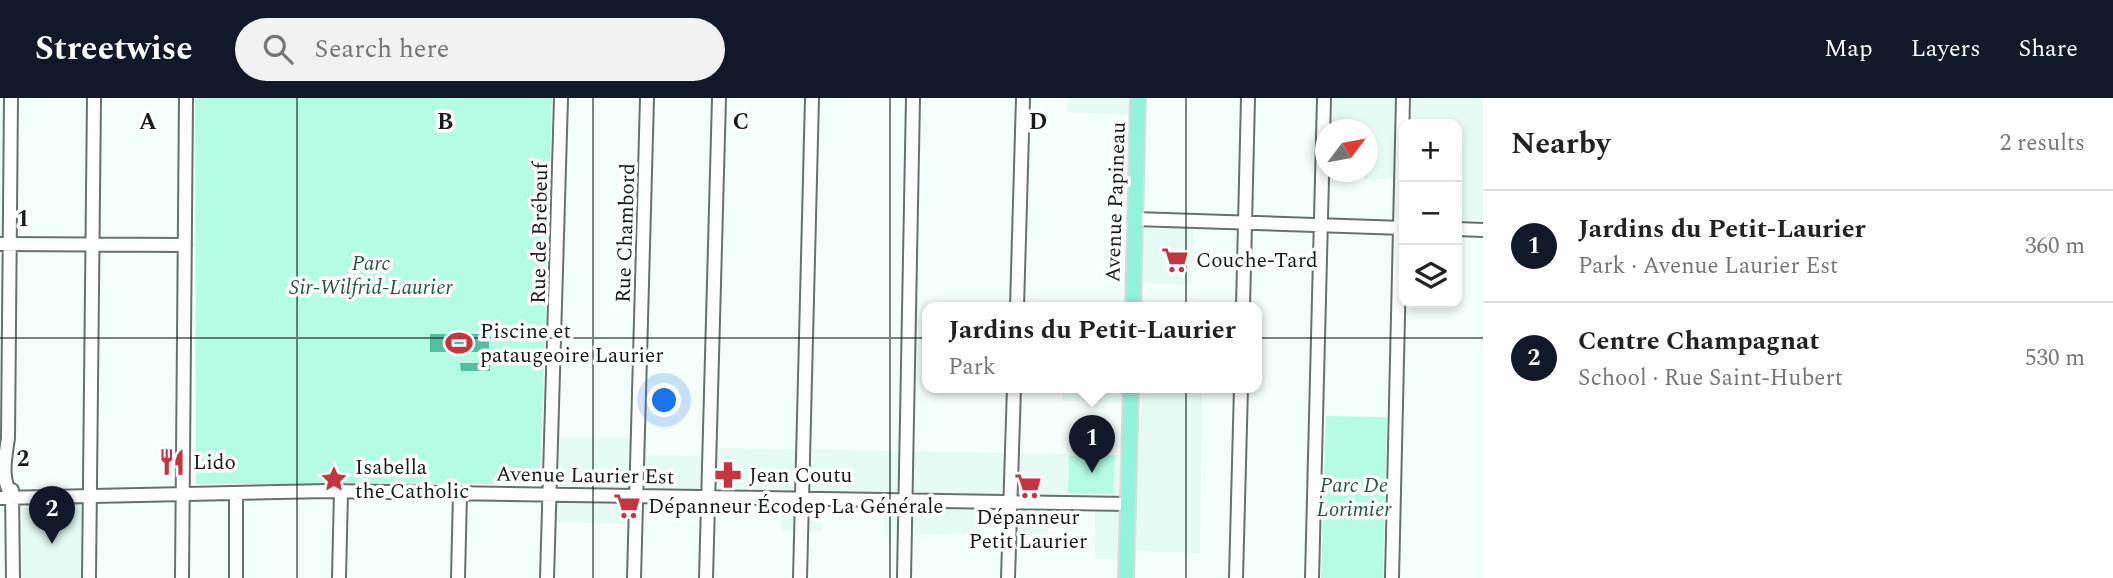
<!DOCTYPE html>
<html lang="en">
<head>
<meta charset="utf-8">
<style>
  body { margin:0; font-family:Spectral,serif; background:#f2f2f2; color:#222 }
  .controls { position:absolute; right:21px; top:21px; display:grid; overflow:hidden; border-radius:14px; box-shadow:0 4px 10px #0003 }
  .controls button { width:63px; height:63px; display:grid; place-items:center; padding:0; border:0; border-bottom:2px solid #e0e0e0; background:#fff; color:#222; font:35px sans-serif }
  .compass { position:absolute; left:1315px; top:21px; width:63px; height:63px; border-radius:50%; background:#fff; box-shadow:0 4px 10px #0003; rotate:58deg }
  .you { position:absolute; left:665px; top:303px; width:24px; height:24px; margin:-18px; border:5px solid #fff; border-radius:50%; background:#1a73e8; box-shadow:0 0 0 10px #1a73e833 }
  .badge { display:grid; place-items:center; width:46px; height:46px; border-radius:50%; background:#111827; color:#fff; font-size:23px; font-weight:700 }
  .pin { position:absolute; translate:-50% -58px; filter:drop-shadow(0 2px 4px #0008) }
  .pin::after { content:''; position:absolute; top:37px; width:24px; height:21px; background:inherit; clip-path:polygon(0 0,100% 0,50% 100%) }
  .popup { position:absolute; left:922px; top:204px; width:340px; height:91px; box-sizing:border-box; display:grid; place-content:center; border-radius:14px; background:#fff; filter:drop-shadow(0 2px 5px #0005); font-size:23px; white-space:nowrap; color:#767676 }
  .popup b { font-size:26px; color:#222 }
  .popup::after { content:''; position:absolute; left:50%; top:100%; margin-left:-14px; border:14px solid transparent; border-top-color:#fff }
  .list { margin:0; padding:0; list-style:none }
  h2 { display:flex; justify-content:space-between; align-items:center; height:91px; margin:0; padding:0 28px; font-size:30px }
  h2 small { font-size:23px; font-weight:400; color:#767676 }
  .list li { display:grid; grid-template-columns:46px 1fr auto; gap:21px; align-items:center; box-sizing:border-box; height:112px; padding:0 28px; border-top:2px solid #e0e0e0 }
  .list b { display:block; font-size:26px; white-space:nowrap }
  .list p { margin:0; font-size:23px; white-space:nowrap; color:#767676 }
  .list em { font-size:23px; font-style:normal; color:#767676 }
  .icon { flex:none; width:38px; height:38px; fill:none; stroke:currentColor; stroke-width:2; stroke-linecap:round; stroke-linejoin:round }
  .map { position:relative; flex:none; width:1483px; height:480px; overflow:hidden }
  header { display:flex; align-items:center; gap:42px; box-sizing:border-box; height:98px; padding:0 35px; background:#111827; color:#fff }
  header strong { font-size:33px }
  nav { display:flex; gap:38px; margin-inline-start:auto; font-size:24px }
  .search { width:490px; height:63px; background:#f2f2f2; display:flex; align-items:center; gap:18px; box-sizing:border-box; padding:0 24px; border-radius:38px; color:#767676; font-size:26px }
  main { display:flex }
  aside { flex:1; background:#fff }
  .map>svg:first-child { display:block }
</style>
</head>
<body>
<header>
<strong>Streetwise</strong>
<div class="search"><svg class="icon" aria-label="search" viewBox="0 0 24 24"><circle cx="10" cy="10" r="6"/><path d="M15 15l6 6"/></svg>Search here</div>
<nav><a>Map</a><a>Layers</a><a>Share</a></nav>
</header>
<main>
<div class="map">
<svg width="1483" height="480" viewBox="0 0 1483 480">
  <rect width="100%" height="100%" fill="#f4fefb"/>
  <path fill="#e5fbf3" d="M 0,0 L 2,140 L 0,140 Z
    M 1068,0 L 1132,0 L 1131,17 L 1067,14 Z
    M 1326,0 L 1483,0 L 1483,121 L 1457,122 L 1457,26 L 1404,26 L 1401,81 L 1364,81 L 1364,74 L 1367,74 L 1367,32 L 1327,31 Z
    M 1144,129 L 1193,131 L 1191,187 L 1142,185 Z
    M 1063,289 L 1124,289 L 1124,305 L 1062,303 Z
    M 1142,289 L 1202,289 L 1200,455 L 1134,453 Z
    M 557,340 L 631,340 L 631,357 L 704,358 L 714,350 L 1121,357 L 1118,461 L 1095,461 L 1095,412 L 1050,411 L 1048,437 L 1012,436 L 1012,424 L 975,423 L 973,435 L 884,438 L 885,402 L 822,400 L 821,433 L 781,433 L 781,399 L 704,401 L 703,419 L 632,417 L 631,426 L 555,424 Z
    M 81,407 L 81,480 L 21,480 L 22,410 Z"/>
  <path fill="#b4fde4" d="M 195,0 L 552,0 L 540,386 L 196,386 Z
    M 1326,318 L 1387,319 L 1383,480 L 1321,480 Z
    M 1115,357 L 1113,396 L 1068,395 L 1069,358 Z"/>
  <path fill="#55be9f" d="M 489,236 L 489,254 L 430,254 L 430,236 Z
    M 460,265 L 490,265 L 490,273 L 461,273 Z"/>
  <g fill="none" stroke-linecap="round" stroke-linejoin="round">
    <defs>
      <path id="minor" d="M 11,0 L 8,340 C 5,361 0,382 13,400
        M 1135,121 L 1404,130
        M 1457,131 L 1483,132
        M 0,146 L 185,147
        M 1017,209 L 1023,0
        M 1243,209 L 1248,0
        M 12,392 L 13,480
        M 0,400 L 328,393 L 1128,406
        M 89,480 L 94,0
        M 182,480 L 186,0
        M 236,480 L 236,395
        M 339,480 L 341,393
        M 458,480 L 460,395
        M 547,480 L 561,0
        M 634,480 L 647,0
        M 706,480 L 719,0
        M 800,480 L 812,0
        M 904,480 L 913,0
        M 1008,480 L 1014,289
        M 1236,480 L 1241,289
        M 1312,480 L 1324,0
        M 1392,480 L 1403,0"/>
      <path id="major" d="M 1133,209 L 1138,0
        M 1126,480 L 1131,289"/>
    </defs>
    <use href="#minor" stroke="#67716d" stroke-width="16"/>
    <use href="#major" stroke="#dadbda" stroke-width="18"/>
    <use href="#minor" stroke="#fff" stroke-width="12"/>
    <use href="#major" stroke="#91f4da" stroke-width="14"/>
  </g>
  <path fill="none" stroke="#171b19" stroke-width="2" stroke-opacity="0.55" d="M 297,0 L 297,480M 593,0 L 593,480M 890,0 L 890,480M 1186,0 L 1186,480M 0,240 L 1483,240"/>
  <defs>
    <symbol id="supermarket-bare" viewBox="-9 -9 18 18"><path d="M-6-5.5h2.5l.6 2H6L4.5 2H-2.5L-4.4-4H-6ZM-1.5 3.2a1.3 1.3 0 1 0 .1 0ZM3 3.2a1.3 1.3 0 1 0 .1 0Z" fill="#c53541" stroke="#fff" stroke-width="2.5" paint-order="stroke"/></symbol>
    <symbol id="stadium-bare" viewBox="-9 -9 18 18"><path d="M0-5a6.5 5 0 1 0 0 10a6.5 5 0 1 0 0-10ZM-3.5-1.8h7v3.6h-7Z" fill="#c53541" stroke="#fff" stroke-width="2.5" paint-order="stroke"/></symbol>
    <symbol id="restaurant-bare" viewBox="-9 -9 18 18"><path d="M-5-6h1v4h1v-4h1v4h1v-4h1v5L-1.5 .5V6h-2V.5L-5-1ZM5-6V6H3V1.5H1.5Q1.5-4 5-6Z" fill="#c53541" stroke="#fff" stroke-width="2.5" paint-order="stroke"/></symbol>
    <symbol id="pharmacy-bare" viewBox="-9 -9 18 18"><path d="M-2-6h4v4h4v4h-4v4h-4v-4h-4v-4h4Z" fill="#c53541" stroke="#fff" stroke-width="2.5" paint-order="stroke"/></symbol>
    <symbol id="sight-bare" viewBox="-9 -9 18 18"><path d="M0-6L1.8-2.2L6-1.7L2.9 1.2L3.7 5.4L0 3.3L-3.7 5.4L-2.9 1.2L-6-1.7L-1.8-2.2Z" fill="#c53541" stroke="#fff" stroke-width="2.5" paint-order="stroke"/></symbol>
  </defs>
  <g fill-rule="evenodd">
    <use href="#supermarket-bare" x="1156" y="143" width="38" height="38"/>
    <use href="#stadium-bare" x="440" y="226" width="38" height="38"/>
    <use href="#restaurant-bare" x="153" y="345" width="38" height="38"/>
    <use href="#pharmacy-bare" x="709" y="358" width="38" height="38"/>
    <use href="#sight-bare" x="315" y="362" width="38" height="38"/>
    <use href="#supermarket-bare" x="1009" y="369" width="38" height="38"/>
    <use href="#supermarket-bare" x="608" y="389" width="38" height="38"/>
  </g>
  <g text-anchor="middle" stroke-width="7" stroke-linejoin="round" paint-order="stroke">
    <g font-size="21" fill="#171b19" stroke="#fff">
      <text transform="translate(1115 104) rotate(-88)" y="7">Avenue Papineau</text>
      <text transform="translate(539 135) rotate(-89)" y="7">Rue de Brébeuf</text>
      <text transform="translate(625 135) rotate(-88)" y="7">Rue Chambord</text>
      <text transform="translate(585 377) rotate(1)" y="7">Avenue Laurier Est</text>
    </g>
    <g font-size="21" fill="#171b19" stroke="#fff" text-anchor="start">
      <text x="1196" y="169">Couche-Tard</text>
      <text x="480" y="240">Piscine et<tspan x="480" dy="24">pataugeoire Laurier</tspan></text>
      <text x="193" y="371">Lido</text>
      <text x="355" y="376">Isabella<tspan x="355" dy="24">the Catholic</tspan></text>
      <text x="749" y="384">Jean Coutu</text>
      <text x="648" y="415">Dépanneur Écodep La Générale</text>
      <text x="1028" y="426" text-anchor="middle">Dépanneur<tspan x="1028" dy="24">Petit Laurier</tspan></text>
    </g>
    <g font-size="21" font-style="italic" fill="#285547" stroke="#fff">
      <text x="371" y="172">Parc<tspan x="371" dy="24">Sir-Wilfrid-Laurier</tspan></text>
      <text x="1354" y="394">Parc De<tspan x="1354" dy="24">Lorimier</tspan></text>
    </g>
  </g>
  <g font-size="23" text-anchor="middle" font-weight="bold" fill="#171b19" stroke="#fff" stroke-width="7" stroke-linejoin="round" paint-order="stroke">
    <text x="148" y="31">A</text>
    <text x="445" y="31">B</text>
    <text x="741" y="31">C</text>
    <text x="1038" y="31">D</text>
    <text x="23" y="128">1</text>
    <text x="23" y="368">2</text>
  </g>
</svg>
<div class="controls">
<button>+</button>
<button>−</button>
<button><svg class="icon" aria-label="layers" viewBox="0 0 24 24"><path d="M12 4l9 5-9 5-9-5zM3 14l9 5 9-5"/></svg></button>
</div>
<svg class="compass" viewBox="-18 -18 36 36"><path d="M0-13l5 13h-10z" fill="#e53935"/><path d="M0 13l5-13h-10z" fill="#767676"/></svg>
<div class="you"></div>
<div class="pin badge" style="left:1092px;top:375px">1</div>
<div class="popup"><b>Jardins du Petit-Laurier</b>Park</div>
<div class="pin badge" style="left:52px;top:446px">2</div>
</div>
<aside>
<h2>Nearby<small>2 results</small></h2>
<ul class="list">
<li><span class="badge">1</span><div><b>Jardins du Petit-Laurier</b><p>Park · Avenue Laurier Est</p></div><em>360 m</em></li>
<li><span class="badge">2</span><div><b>Centre Champagnat</b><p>School · Rue Saint-Hubert</p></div><em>530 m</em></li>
</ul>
</aside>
</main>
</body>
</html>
